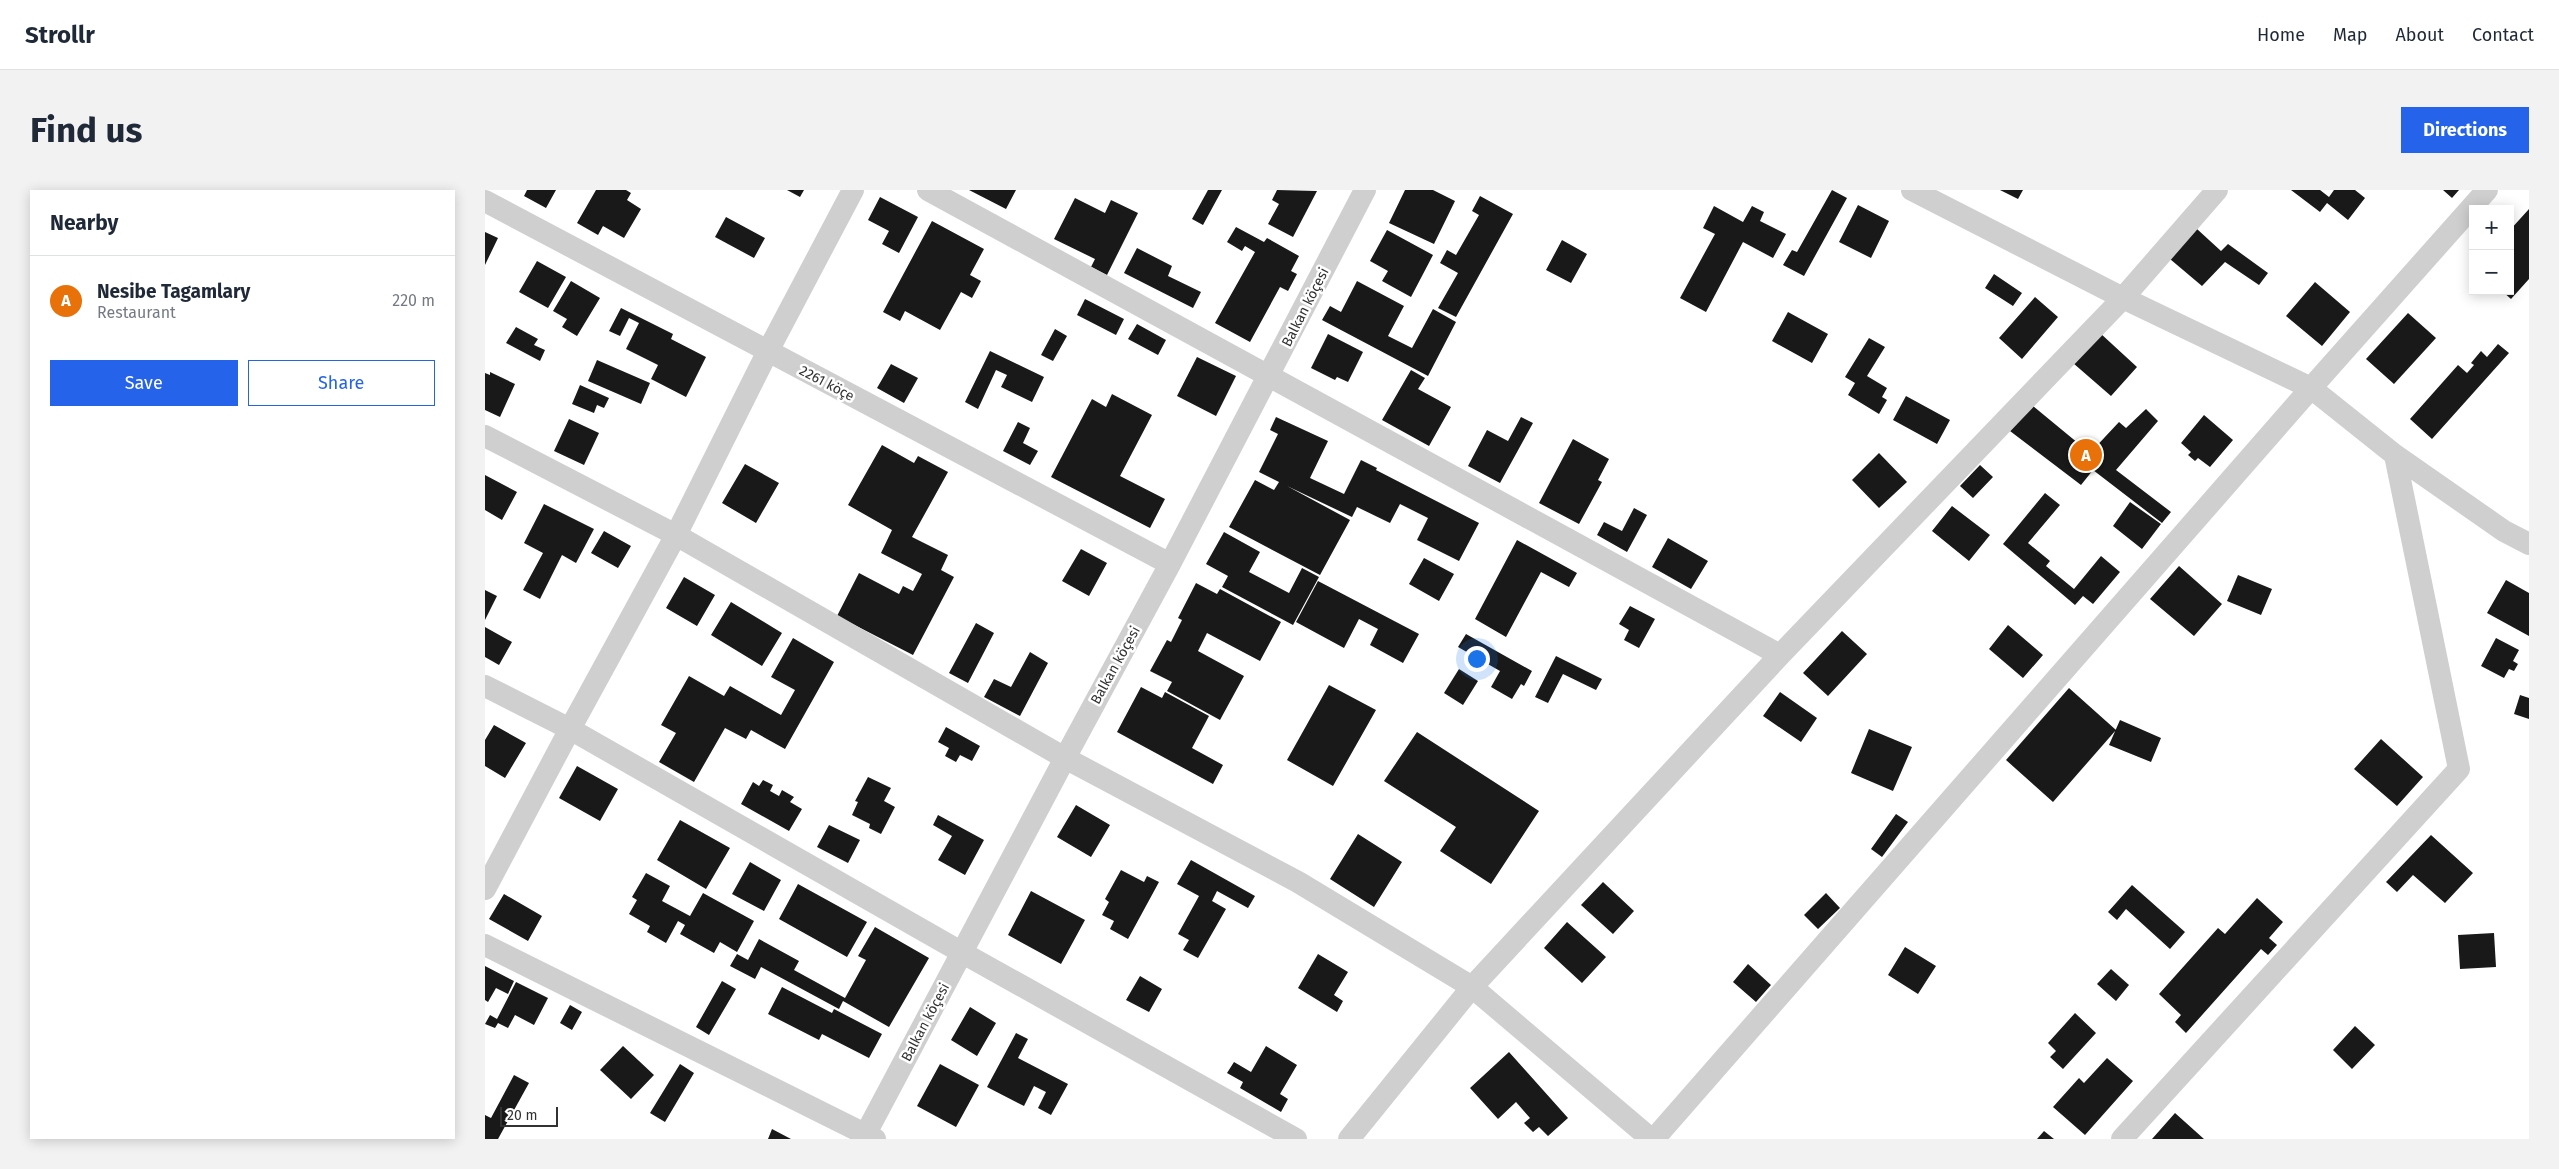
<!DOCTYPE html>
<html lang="en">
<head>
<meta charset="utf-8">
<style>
  body { margin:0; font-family:"Fira Sans",sans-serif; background:#f2f2f3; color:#1f2937 }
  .controls { position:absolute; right:15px; top:15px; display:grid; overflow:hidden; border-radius:0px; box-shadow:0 2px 12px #0003 }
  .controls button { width:45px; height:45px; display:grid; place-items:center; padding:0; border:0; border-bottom:1px solid #e0e1e3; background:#fff; color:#1f2937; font:25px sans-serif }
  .scale { position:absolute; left:15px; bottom:12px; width:58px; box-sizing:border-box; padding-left:5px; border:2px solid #323232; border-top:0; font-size:14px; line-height:18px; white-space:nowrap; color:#323232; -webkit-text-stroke:4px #fff; paint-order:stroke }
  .you { position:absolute; left:991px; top:468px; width:18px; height:18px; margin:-12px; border:4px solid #fff; border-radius:50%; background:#1a73e8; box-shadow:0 0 0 8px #1a73e833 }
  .badge { display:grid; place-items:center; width:32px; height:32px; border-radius:50%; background:#2563eb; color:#fff; font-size:16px; font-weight:700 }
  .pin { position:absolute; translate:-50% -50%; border:2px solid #fff; box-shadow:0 1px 5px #0006 }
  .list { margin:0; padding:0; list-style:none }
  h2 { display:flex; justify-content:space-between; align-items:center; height:65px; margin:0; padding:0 20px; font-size:21px }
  h2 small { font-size:16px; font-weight:400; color:#747a83 }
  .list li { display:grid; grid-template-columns:32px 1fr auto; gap:15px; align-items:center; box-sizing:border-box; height:90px; padding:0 20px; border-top:1px solid #e0e1e3 }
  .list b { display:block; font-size:19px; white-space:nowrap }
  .list p { margin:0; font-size:16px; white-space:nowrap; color:#747a83 }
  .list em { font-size:16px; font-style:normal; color:#747a83 }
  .actions { display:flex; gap:10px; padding:15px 20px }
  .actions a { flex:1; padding:11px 0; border:1px solid #2563eb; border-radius:0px; text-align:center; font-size:18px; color:#2563eb }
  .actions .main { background:#2563eb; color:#fff }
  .map { position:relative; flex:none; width:2044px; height:949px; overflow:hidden; border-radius:0px }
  header { display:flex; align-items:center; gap:30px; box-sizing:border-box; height:70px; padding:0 25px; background:#fff; border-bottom:1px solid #e0e1e3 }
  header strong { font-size:24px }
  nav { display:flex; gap:28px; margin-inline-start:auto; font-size:18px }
  .intro { display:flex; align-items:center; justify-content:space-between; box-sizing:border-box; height:120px; padding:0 30px }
  h1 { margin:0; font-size:35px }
  .button { padding:12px 22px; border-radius:0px; background:#2563eb; color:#fff; font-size:18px; font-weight:700 }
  main { display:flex; gap:30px; padding:0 30px }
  aside { flex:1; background:#fff; border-radius:0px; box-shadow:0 2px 12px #0003 }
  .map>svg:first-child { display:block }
</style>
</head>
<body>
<header>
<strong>Strollr</strong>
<nav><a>Home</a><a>Map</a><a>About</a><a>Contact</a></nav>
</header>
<div class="intro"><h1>Find us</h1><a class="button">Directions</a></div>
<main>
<aside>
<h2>Nearby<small></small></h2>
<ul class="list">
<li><span class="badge" style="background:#e8710a">A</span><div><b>Nesibe Tagamlary</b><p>Restaurant</p></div><em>220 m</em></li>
</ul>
<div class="actions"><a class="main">Save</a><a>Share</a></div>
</aside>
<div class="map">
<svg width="2044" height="949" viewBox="0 0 2044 949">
  <rect width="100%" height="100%" fill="#fff"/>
  <path fill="#191919" d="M 42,0 L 71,0 L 61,18 L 39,6 Z
    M 111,0 L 141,0 L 146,3 L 142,10 L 156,19 L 139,48 L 118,36 L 113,45 L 92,33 Z
    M 302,0 L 319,0 L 315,7 Z
    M 484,0 L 531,0 L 521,19 Z
    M 723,0 L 737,0 L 718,35 L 707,29 Z
    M 792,0 L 832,1 L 808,47 L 783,34 L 794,14 L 787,10 Z
    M 920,0 L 948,0 L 970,11 L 949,54 L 904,33 Z
    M 1347,0 L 1362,8 L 1319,86 L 1298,75 L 1307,60 L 1312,62 Z
    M 1515,0 L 1538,0 L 1533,9 Z
    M 1806,0 L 1835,0 L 1844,7 L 1849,0 L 1870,0 L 1880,8 L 1863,30 L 1842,13 L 1835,22 Z
    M 1958,0 L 1974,0 L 1967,8 Z
    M 995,6 L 1028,24 L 971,127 L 953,118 L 973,83 L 955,73 L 962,60 L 971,65 L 994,25 L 987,21 Z
    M 395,7 L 433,27 L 414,63 L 397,54 L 404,41 L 383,30 Z
    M 590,8 L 620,23 L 626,10 L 653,23 L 622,85 L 606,77 L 610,69 L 569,49 Z
    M 1373,15 L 1404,31 L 1386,68 L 1354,52 Z
    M 1229,16 L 1258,32 L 1267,16 L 1279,22 L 1275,31 L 1301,44 L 1288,68 L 1258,52 L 1221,122 L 1195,108 L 1230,44 L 1218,38 Z
    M 2044,19 L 2044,89 L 2026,109 L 2017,101 L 2025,101 L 2025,40 Z
    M 241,27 L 280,48 L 269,68 L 230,47 Z
    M 447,31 L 499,59 L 485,85 L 496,91 L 487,108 L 476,102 L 455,140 L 420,121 L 415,131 L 398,122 Z
    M 751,37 L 779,52 L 782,48 L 814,66 L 806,81 L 812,84 L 803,101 L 795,97 L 765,152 L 730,133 L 770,62 L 760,56 L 757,61 L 742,52 Z
    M 1712,39 L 1736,61 L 1743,54 L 1783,83 L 1774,95 L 1740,72 L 1717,96 L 1685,69 Z
    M 902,40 L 948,65 L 926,107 L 897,91 L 903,81 L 885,71 Z
    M 0,42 L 13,48 L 0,75 Z
    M 1077,50 L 1102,64 L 1086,93 L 1061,80 Z
    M 652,58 L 687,76 L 683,86 L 716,102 L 708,118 L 639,83 Z
    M 52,71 L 81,87 L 63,118 L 34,102 Z
    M 1509,84 L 1537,103 L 1528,116 L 1500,98 Z
    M 86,91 L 115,108 L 92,146 L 77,137 L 82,129 L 68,121 Z
    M 872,91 L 919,116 L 903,146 L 927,158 L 948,119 L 971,132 L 943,186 L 837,130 L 845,116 L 856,122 Z
    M 1830,92 L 1865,122 L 1837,156 L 1801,126 Z
    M 1550,107 L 1573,127 L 1537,169 L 1514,148 Z
    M 600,109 L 639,129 L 631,145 L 592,125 Z
    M 136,118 L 188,144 L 186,149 L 221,167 L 201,207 L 166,189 L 173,175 L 141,159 L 154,133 L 144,128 L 135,146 L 124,141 Z
    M 1303,122 L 1343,144 L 1327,173 L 1287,151 Z
    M 1923,123 L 1951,148 L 1909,194 L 1881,169 Z
    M 652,134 L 681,150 L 673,165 L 643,149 Z
    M 31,137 L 53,149 L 49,155 L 60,160 L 55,171 L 21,153 Z
    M 570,139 L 582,146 L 568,171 L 556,165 Z
    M 1615,143 L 1652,177 L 1626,206 L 1588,173 Z
    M 843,144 L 878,162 L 863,192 L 852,187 L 850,190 L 826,178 Z
    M 1384,148 L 1400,157 L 1382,186 L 1402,198 L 1397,207 L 1402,210 L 1394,224 L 1363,205 L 1370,193 L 1360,187 Z
    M 2013,154 L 2024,163 L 1947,249 L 1925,229 L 1973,175 L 1982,183 L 1989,175 L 1986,173 L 1996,161 L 2002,167 Z
    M 505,161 L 559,187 L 547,212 L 516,197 L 522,185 L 511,180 L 493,219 L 480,212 Z
    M 712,167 L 751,186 L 731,226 L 692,206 Z
    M 112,170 L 165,193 L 156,214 L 103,191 Z
    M 406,174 L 433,188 L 419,213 L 392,198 Z
    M 926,180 L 940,188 L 933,199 L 966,217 L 944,256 L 897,230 Z
    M 5,182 L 30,194 L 15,227 L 0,220 L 0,183 L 5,185 Z
    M 95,195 L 124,208 L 119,218 L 112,215 L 109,223 L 87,214 Z
    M 627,204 L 667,225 L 635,286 L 680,309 L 665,338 L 566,287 L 607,209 L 621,217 Z
    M 1421,206 L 1465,230 L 1452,254 L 1408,230 Z
    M 1548,216 L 1605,263 L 1634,232 L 1641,238 L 1661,219 L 1673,231 L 1631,280 L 1686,322 L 1677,333 L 1608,280 L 1596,295 L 1525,241 Z
    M 1719,225 L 1748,250 L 1725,277 L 1713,268 L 1710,271 L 1703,265 L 1706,262 L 1696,253 Z
    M 791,227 L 843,251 L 825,288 L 859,304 L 876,270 L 892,278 L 886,290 L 891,280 L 994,333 L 974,371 L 932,350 L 943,328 L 915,314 L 905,333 L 872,317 L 867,327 L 802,296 L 865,330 L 835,385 L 744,337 L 770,290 L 789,300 L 794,292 L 774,282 L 793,244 L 785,240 Z
    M 1036,227 L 1048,233 L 1015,293 L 983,276 L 1002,240 L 1023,251 Z
    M 84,229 L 114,243 L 99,275 L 69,261 Z
    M 533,232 L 545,238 L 538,253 L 553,261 L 545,275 L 518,261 Z
    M 1088,249 L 1124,269 L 1113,290 L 1117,292 L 1094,334 L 1054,313 Z
    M 397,255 L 429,273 L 433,266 L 463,282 L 427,347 L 463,365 L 456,380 L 469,387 L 428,465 L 352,426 L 374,383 L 414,404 L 418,396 L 428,401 L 437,384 L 396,363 L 407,340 L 363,315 Z
    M 1394,263 L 1422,292 L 1394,318 L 1367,290 Z
    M 260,274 L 294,293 L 271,333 L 237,313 Z
    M 1495,275 L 1508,287 L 1488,308 L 1475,296 Z
    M 0,285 L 32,302 L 17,330 L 0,320 Z
    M 1560,303 L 1575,315 L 1543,353 L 1565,371 L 1561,376 L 1589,399 L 1616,366 L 1635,382 L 1608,414 L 1598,406 L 1590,415 L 1518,354 Z
    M 1645,312 L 1676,334 L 1657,359 L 1628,336 Z
    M 59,314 L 109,339 L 91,373 L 77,365 L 55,409 L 38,400 L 58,363 L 39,353 Z
    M 1467,316 L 1505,345 L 1484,371 L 1447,341 Z
    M 1149,318 L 1162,325 L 1142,362 L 1112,345 L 1119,332 L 1137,341 Z
    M 119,341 L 146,356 L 133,378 L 106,363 Z
    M 739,342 L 775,362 L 764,382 L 804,403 L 817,378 L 834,387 L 808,435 L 737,397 L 743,386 L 721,374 Z
    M 1183,348 L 1223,371 L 1206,399 L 1167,377 Z
    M 1032,350 L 1092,383 L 1084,397 L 1056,382 L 1021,447 L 990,429 Z
    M 596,359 L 622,373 L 604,406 L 577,391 Z
    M 939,368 L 969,384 L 954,411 L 924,394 Z
    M 1694,376 L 1737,414 L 1709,446 L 1665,409 Z
    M 1753,385 L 1787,399 L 1776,425 L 1742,411 Z
    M 199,387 L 230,405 L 212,436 L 181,418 Z
    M 2021,390 L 2044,403 L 2044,446 L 2002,423 Z
    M 833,391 L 934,444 L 918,473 L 885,455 L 893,439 L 874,429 L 859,458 L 811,432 Z
    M 711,393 L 732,404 L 735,399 L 796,432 L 775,471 L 722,443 L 713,461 L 759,486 L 735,530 L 682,501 L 687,492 L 665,481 L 682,450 L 686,452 L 697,430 L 693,428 Z
    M 0,400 L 12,406 L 0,430 Z
    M 246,412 L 297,443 L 277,476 L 226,445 Z
    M 1145,416 L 1170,429 L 1154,458 L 1139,450 L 1144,440 L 1134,434 Z
    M 491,433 L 509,443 L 483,493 L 464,483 Z
    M 1523,435 L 1558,465 L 1538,488 L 1504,459 Z
    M 0,437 L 27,452 L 14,475 L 0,467 Z
    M 1357,441 L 1382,464 L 1343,506 L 1318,483 Z
    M 981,444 L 1047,481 L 1039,496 L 1036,494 L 1027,509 L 1006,497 L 1015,481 L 973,457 Z
    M 308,448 L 349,472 L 300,559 L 266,540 L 261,549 L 240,538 L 209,592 L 174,572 L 191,543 L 176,535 L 204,486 L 239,506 L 245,496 L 296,525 L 310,500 L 286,487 Z
    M 2011,448 L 2034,460 L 2028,471 L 2033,474 L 2029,481 L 2024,479 L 2019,488 L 1996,476 Z
    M 545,462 L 563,473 L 535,526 L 499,507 L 509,489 L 526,497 Z
    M 1071,466 L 1117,489 L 1111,500 L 1078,484 L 1063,513 L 1050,507 Z
    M 974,479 L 993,491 L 978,515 L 959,503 Z
    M 844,495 L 891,520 L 848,596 L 802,570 Z
    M 656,497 L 677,508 L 680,502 L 724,526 L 707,558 L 738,575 L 728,594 L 632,542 Z
    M 1584,498 L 1631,540 L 1568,612 L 1521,570 Z
    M 1295,502 L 1332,528 L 1316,552 L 1278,526 Z
    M 2035,505 L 2044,508 L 2044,529 L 2029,524 Z
    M 1635,530 L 1676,548 L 1666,572 L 1624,555 Z
    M 9,535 L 41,553 L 20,588 L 0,576 L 0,550 Z
    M 461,537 L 495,556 L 487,571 L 475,565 L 471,572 L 460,566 L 464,558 L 453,552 Z
    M 1384,539 L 1427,557 L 1408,601 L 1366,583 Z
    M 932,542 L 1054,621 L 1006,694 L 955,661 L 971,637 L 899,591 Z
    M 1896,549 L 1938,587 L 1912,616 L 1869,579 Z
    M 92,576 L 133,599 L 115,631 L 74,608 Z
    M 383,587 L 406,598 L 399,611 L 410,617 L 396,644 L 384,638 L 385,634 L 367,625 L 373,612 L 370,611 Z
    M 278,590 L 288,595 L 285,601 L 294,606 L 297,600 L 309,607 L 305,612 L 317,619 L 304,641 L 256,614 L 268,592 L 274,596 Z
    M 591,615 L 625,635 L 606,667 L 572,647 Z
    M 1411,624 L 1423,632 L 1397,667 L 1386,659 Z
    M 453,625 L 499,650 L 480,685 L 453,670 L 467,646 L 448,635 Z
    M 195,630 L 245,658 L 221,699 L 172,670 Z
    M 344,635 L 375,650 L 363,673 L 332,657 Z
    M 873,644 L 917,672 L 889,717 L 845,689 Z
    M 1946,645 L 1988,683 L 1960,713 L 1928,685 L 1912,702 L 1901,692 Z
    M 706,670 L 770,706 L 763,718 L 732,701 L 727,711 L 741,719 L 713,768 L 698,760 L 704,750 L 693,744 L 714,706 L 692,694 Z
    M 265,672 L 296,690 L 279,721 L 247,704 Z
    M 636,680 L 659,692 L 662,686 L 674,692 L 643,749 L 625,739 L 629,731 L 617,725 L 624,712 L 620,709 Z
    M 161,683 L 185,696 L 177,711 L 205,726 L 218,703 L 269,731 L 252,762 L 235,752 L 229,763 L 195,744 L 200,735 L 193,731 L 181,753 L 162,742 L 165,736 L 144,724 L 152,710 L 147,707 Z
    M 1118,692 L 1149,721 L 1128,744 L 1096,715 Z
    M 313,694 L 382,732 L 362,767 L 294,729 Z
    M 1647,695 L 1700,742 L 1685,759 L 1641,719 L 1632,730 L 1623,722 Z
    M 546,701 L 600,730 L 576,774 L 523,745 Z
    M 1341,703 L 1355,718 L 1333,739 L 1319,725 Z
    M 19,704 L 57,726 L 43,751 L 4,729 Z
    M 1772,708 L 1798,732 L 1784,748 L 1792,755 L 1783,765 L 1776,759 L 1701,843 L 1690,832 L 1696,825 L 1674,804 L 1733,738 L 1740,744 Z
    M 1082,732 L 1121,767 L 1097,793 L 1059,758 Z
    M 390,737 L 444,768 L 404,837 L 358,811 L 354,819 L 276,777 L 270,789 L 245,776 L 252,764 L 263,770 L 274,749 L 314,771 L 309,780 L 360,808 L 381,770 L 373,766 Z
    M 2009,743 L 2011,777 L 1975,779 L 1973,745 Z
    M 1420,757 L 1451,776 L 1433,804 L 1403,785 Z
    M 833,764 L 863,782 L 849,805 L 858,811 L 852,822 L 813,798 Z
    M 1263,774 L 1286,795 L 1271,812 L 1248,792 Z
    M 0,776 L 29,791 L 23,804 L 11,798 L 3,812 L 0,810 Z
    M 1626,779 L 1644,795 L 1631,811 L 1612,794 Z
    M 655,786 L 677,799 L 664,822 L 641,810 Z
    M 237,791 L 251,799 L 224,845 L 211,837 Z
    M 31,792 L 63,808 L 49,835 L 30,825 L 23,838 L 13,833 L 10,838 L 0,834 L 5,825 L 12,829 Z
    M 297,797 L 347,823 L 349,819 L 397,844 L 384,868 L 337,844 L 334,850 L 283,824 Z
    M 85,815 L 97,822 L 87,840 L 75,833 Z
    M 485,817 L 511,833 L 492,866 L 466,850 Z
    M 1590,823 L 1611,843 L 1578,879 L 1565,867 L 1571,861 L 1563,853 Z
    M 1870,836 L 1890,855 L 1867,879 L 1848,860 Z
    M 531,843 L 543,849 L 533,868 L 583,894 L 566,925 L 553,918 L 561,902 L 549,896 L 539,916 L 502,897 Z
    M 138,856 L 169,885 L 146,909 L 115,880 Z
    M 781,856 L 812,875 L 795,904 L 803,909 L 796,922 L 755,898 L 758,892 L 742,883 L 749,872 L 766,882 Z
    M 1024,862 L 1083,928 L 1063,946 L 1054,937 L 1048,942 L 1039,933 L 1045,928 L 1031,912 L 1013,929 L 985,898 Z
    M 1622,868 L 1648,891 L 1600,945 L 1568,917 L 1594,888 L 1599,893 Z
    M 195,874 L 209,883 L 180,932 L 165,923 Z
    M 455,874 L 494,895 L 471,937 L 432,916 Z
    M 29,885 L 44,893 L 13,949 L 0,949 L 0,925 L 6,928 Z
    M 1690,923 L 1719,949 L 1667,949 Z
    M 287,939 L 306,949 L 283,949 Z
    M 1559,941 L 1569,949 L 1552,949 Z"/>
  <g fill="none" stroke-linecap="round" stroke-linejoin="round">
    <path stroke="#cfcfcf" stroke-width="22" d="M 443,0 L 1295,465
      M 1427,0 L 1638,108 L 1826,198 L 1910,265 L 1974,579 L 1637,949
      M 0,11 L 685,374
      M 0,246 L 191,345 L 580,568 L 813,692 L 987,797 L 1166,949
      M 1910,265 L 2019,341 L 2044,354
      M 0,496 L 85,539 L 476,762 L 811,949
      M 0,699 L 85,539 L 191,345 L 283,161 L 368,0
      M 0,755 L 390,949
      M 378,949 L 580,568 L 685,374 L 880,0
      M 864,949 L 987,797 L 1295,465 L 1638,108 L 1732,0
      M 1169,949 L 1826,198 L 2002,0"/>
  </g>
  <g text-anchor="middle" stroke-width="5" stroke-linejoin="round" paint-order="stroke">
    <g font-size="14" fill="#323232" stroke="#fff">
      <text transform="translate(820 117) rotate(-63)" y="5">Balkan köçesi</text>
      <text transform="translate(342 193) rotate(28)" y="5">2261 köçe</text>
      <text transform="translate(630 475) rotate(-61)" y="5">Balkan köçesi</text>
      <text transform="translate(440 832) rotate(-62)" y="5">Balkan köçesi</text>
    </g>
  </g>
</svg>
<div class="controls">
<button>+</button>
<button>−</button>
</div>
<div class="scale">20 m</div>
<div class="you"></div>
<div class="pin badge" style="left:1601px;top:265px;background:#e8710a">A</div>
</div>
</main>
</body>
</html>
